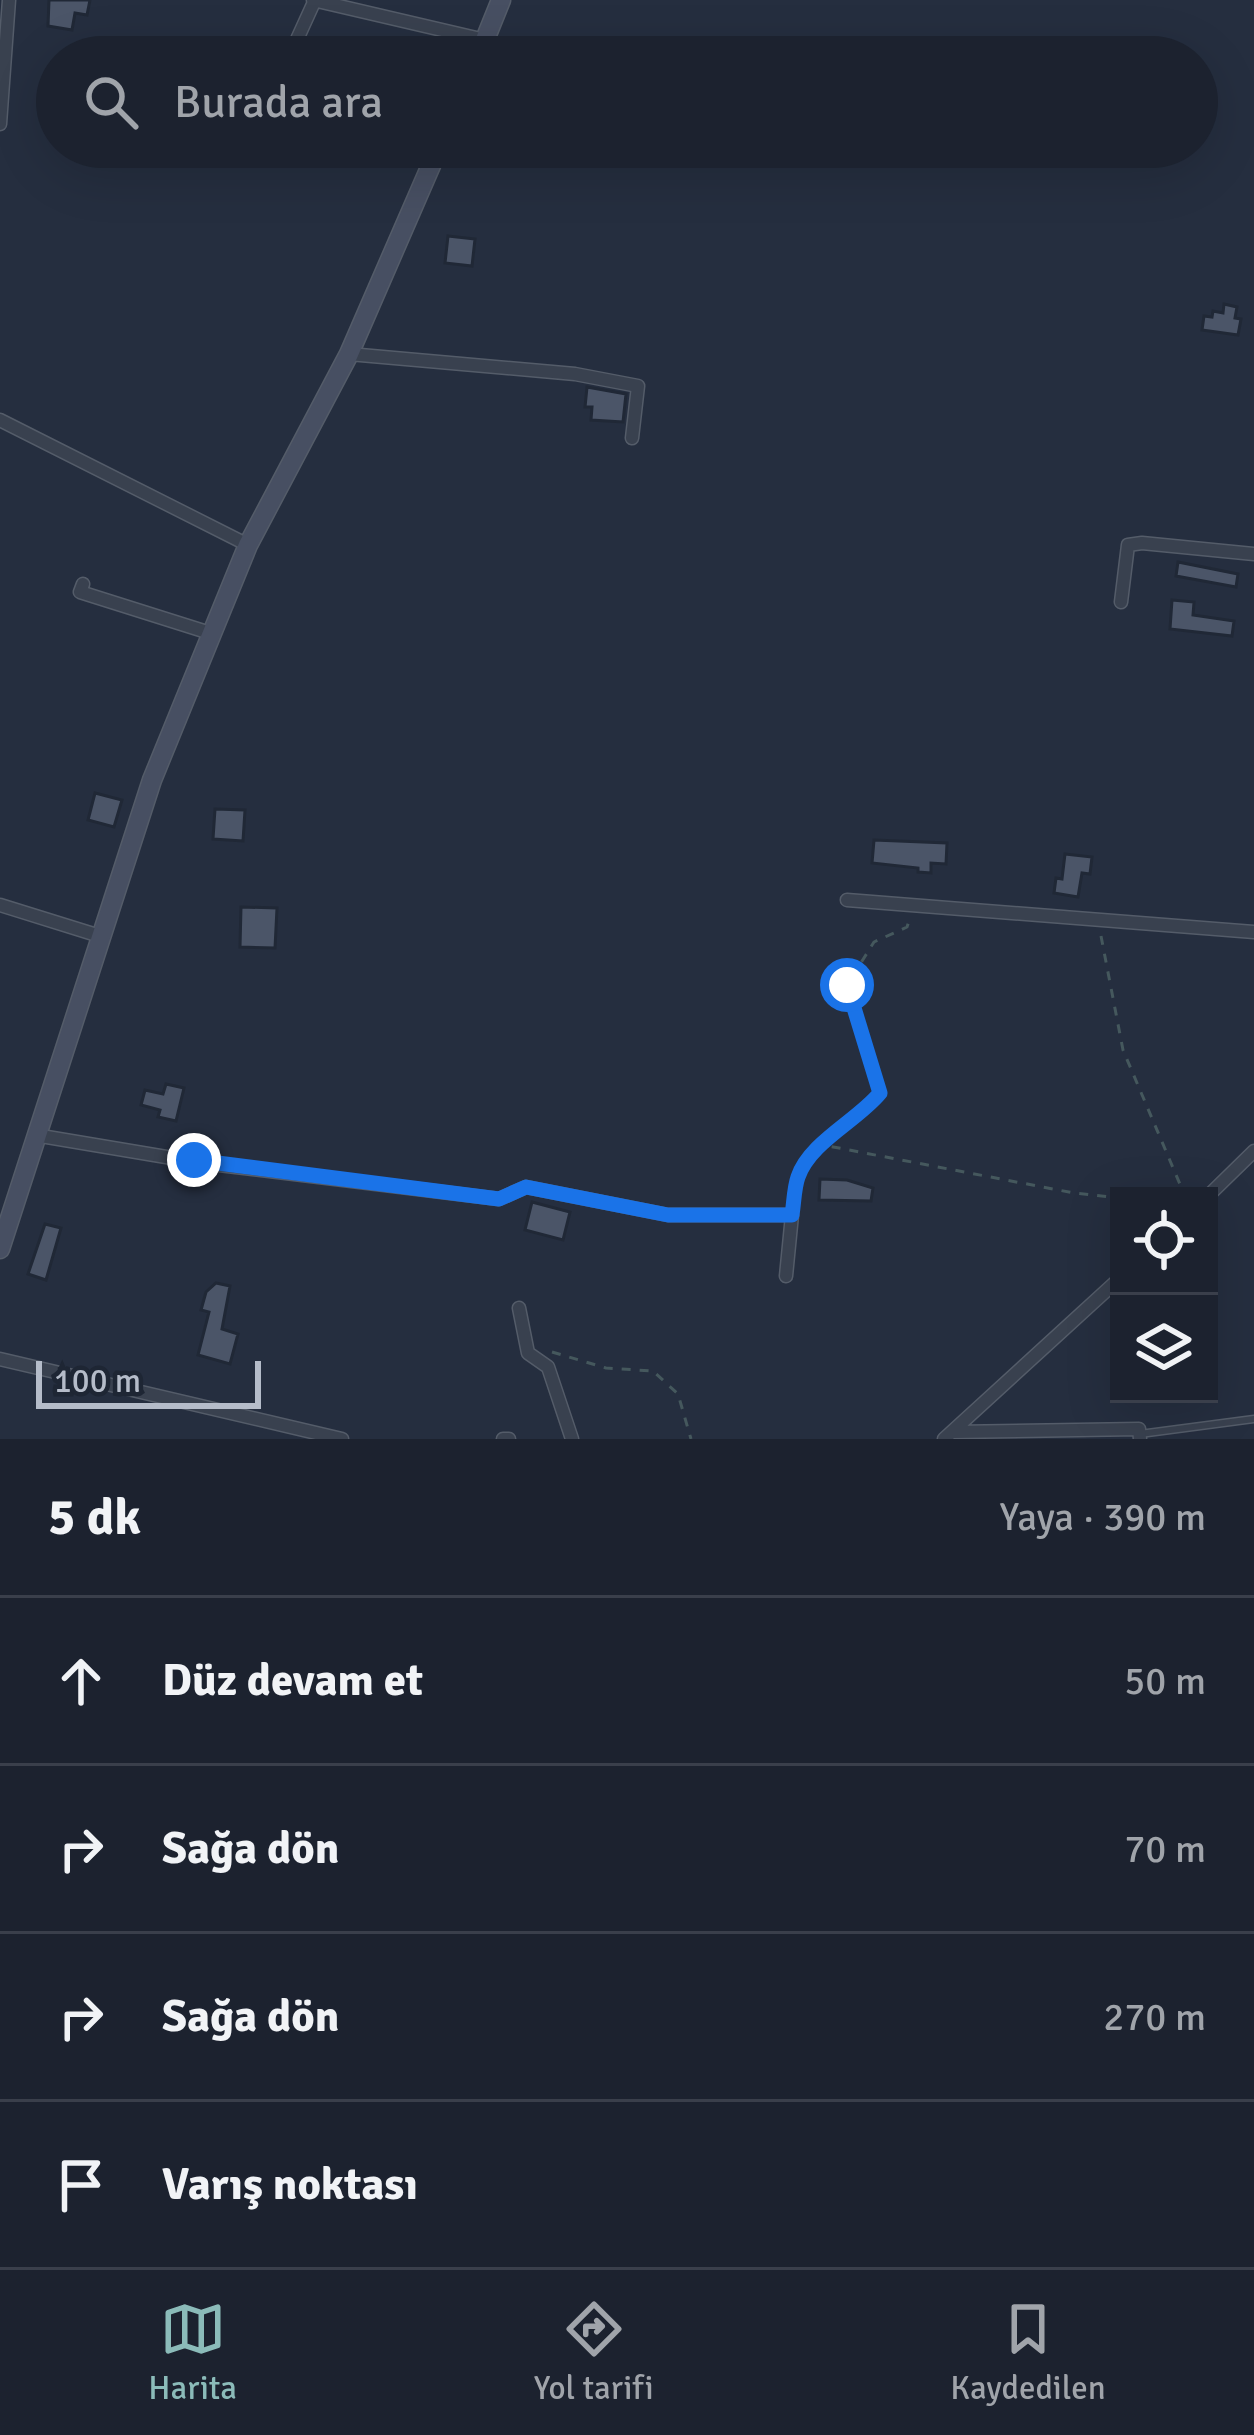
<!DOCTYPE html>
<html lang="tr">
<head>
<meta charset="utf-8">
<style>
  body { margin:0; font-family:Signika,sans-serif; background:#252a37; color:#f1f3f6 }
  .controls { position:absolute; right:36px; bottom:36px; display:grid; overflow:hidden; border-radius:0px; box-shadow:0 12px 48px #0002 }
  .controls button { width:108px; height:108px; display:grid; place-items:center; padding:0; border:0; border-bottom:3px solid #3a3f4b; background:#1c222f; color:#f1f3f6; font:60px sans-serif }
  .scale { position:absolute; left:36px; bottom:30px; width:225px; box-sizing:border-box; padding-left:12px; border:6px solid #b5bcc9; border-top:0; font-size:33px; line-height:42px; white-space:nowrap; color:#b5bcc9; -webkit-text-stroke:9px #1e2634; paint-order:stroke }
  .stop { position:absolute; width:36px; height:36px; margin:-27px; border:9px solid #1a73e8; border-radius:50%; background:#fff }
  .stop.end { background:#1a73e8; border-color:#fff; box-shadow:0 3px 12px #0008 }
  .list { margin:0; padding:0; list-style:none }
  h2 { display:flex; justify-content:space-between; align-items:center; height:156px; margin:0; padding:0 48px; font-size:51px }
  h2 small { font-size:39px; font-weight:400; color:#a0a4aa }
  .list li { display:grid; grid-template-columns:78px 1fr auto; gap:36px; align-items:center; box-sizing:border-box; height:168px; padding:0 48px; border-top:3px solid #3a3f4b }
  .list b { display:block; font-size:45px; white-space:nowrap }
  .list em { font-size:39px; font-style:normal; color:#a0a4aa }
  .icon { flex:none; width:66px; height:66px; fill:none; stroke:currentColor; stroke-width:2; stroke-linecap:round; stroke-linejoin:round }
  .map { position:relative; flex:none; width:1254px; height:1439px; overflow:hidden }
  .search { position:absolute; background:#1c222f; box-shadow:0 12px 48px #0002; left:36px; right:36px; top:36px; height:132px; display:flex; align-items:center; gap:30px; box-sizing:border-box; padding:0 42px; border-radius:66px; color:#a0a4aa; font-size:45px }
  .sheet { height:828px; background:#1c222f }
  nav { display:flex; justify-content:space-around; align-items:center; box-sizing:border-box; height:168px; border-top:3px solid #3a3f4b; background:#1c222f; font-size:33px; color:#a0a4aa }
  nav a { display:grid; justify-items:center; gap:6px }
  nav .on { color:#8bbbb9 }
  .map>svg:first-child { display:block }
</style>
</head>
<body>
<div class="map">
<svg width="1254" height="1439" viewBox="0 0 1254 1439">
  <rect width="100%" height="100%" fill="#252e3f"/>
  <path fill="#4b5568" stroke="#202836" stroke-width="3" d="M 49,0 L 90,0 L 87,15 L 75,13 L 72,30 L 48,26 Z
    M 448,236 L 475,239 L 472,266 L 445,263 Z
    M 1224,304 L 1237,307 L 1235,318 L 1241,319 L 1238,335 L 1202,330 L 1204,316 L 1212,317 L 1213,311 L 1223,313 Z
    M 587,387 L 626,394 L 623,422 L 591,420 L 592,407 L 585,407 Z
    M 1178,562 L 1238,574 L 1236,587 L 1176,576 Z
    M 1172,600 L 1194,602 L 1193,615 L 1234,621 L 1232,636 L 1170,629 Z
    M 95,793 L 122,800 L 114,827 L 88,820 Z
    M 215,809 L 245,810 L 243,841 L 213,839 Z
    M 874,840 L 947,843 L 946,864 L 931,863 L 931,873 L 918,872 L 918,868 L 872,863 Z
    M 1065,854 L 1092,857 L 1090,874 L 1082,873 L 1078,897 L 1054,893 L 1056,878 L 1062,879 Z
    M 241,907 L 277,908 L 275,948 L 240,947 Z
    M 166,1084 L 184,1088 L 176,1121 L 158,1117 L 160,1110 L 141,1105 L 145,1090 L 163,1094 Z
    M 820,1179 L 847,1180 L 873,1188 L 871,1201 L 819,1200 Z
    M 532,1202 L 570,1212 L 563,1240 L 525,1230 Z
    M 45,1224 L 61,1228 L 46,1280 L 28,1274 Z
    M 216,1283 L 230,1286 L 222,1329 L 238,1334 L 230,1364 L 198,1355 L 209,1312 L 201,1310 L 206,1292 Z"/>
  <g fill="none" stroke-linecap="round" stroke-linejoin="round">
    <defs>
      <path id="service" d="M 1140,1434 L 1254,1419"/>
      <path id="minor" d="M 313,0 L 485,40
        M 289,57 L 315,0
        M 0,124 L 9,0
        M 349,354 L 575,374 L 638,386 L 632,438
        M 0,420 L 248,545
        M 83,584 L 80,592 L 210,633
        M 1121,602 L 1128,545 L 1142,543 L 1254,554
        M 847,900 L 1254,932
        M 0,905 L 103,937
        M 35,1135 L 202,1163 L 499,1199 L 526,1187 L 668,1215 L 792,1215 L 786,1276
        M 1208,1196 L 1254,1151
        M 519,1308 L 528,1353 L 548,1367 L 572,1439
        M 0,1359 L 342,1439
        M 953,1432 L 1139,1429 L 1140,1439
        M 503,1439 L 509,1439
        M 944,1439 L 1119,1279"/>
      <path id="secondary" d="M 478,57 L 501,0
        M 0,1249 L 152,780 L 248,545 L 349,354 L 439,147"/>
    </defs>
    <use href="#service" stroke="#545c69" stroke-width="9"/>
    <use href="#minor" stroke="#545c69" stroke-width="15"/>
    <use href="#secondary" stroke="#545c69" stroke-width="21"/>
    <path stroke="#45585d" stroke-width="3" stroke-dasharray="9 9" stroke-linecap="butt" d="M 1101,936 L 1123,1050 L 1185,1196
      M 824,1143 L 863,1114 L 880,1093 L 847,985 L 874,942 L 907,927 L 910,918
      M 795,1199 L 799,1173 L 823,1145 L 1074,1193 L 1119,1198
      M 552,1352 L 606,1368 L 653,1371 L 678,1394 L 691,1439"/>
    <use href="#service" stroke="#39414f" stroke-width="6"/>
    <use href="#minor" stroke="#39414f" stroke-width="12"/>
    <use href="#secondary" stroke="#474f62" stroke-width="18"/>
  </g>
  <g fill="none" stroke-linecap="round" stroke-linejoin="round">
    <path stroke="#1a73e8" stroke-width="15" d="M 194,1160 L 499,1199 L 526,1187 L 668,1215 L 792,1215 C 794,1203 794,1188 798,1177 C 810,1142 857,1121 880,1093 L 847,985"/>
  </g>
</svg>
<div class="controls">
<button><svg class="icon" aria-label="locate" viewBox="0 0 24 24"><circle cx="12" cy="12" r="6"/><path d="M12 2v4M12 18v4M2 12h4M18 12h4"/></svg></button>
<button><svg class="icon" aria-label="layers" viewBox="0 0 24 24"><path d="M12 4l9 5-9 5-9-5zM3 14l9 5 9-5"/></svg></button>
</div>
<div class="scale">100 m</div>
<div class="stop" style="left:847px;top:985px"></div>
<div class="stop end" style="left:194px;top:1160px"></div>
<div class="search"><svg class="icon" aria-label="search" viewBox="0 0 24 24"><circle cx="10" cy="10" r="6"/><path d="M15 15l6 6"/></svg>Burada ara</div>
</div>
<section class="sheet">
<h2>5 dk<small>Yaya · 390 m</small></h2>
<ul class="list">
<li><svg class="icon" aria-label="ahead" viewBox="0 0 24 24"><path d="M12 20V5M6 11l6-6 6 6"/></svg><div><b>Düz devam et</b></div><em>50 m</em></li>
<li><svg class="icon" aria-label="right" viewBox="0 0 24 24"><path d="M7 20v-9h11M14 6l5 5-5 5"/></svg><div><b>Sağa dön</b></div><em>70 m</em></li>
<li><svg class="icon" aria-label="right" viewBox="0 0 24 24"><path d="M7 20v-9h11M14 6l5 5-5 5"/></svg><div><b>Sağa dön</b></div><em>270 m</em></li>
<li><svg class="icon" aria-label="arrive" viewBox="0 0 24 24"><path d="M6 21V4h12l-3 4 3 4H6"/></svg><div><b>Varış noktası</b></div></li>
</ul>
</section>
<nav>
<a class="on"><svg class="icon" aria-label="map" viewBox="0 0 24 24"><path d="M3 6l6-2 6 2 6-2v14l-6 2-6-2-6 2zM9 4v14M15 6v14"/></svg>Harita</a>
<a><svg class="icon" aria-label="directions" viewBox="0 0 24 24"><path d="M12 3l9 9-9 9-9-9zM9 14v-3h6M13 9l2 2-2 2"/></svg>Yol tarifi</a>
<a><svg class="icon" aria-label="saved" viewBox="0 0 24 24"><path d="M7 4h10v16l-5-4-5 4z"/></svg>Kaydedilen</a>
</nav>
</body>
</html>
